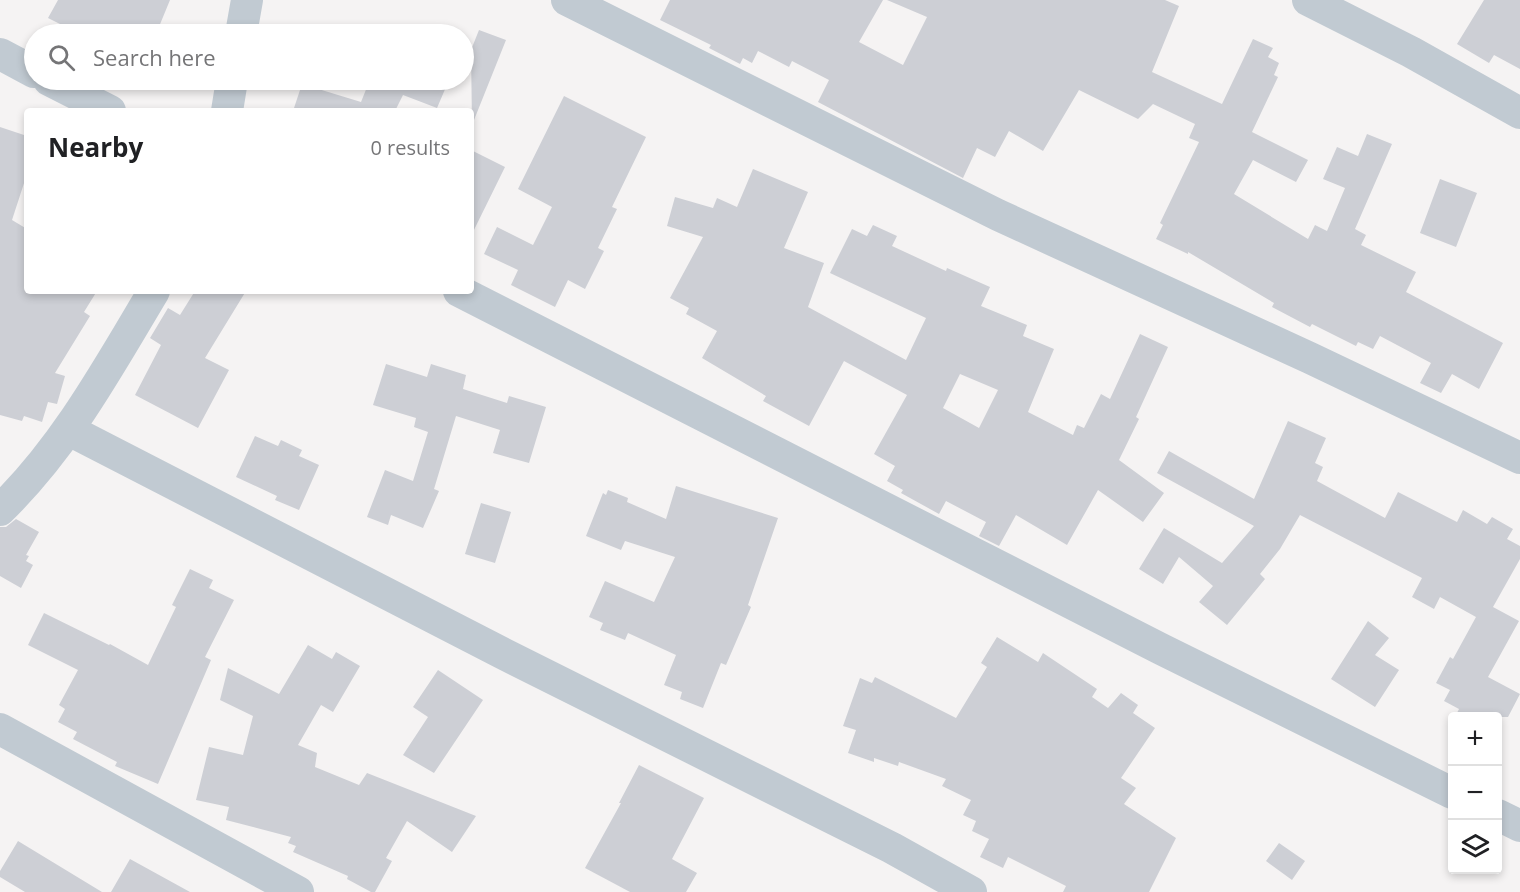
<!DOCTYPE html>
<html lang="en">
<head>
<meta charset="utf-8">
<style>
  body { margin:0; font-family:"Open Sans",sans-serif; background:#f6f6f6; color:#202124 }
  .controls { position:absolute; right:18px; bottom:18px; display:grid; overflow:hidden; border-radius:6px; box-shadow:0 3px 9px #0003 }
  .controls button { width:54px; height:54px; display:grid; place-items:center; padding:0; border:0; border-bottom:2px solid #e0e0e0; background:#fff; color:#202124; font:30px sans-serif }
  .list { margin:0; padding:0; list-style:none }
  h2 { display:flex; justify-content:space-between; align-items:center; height:78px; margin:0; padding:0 24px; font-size:26px }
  h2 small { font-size:20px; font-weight:400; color:#757577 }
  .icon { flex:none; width:33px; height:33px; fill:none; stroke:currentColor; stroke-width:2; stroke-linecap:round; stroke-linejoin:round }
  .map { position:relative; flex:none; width:1520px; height:892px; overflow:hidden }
  .search { position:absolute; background:#fff; box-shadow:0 3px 9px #0003; left:24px; top:24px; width:450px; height:66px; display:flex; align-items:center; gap:15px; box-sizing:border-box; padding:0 21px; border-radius:33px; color:#757577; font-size:22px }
  .panel { position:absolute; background:#fff; box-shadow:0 3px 9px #0003; left:24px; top:108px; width:450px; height:186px; border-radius:6px }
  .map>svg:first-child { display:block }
</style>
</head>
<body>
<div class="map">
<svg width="1520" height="892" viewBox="0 0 1520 892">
  <rect width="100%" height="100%" fill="#f5f3f3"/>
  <path fill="#cdcfd5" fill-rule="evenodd" d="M 58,0 L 170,0 L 156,34 L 80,34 L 48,18 Z
    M 670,0 L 883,0 L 859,42 L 903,65 L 927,17 L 887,0 L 1165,0 L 1179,6 L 1152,72 L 1222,104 L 1253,39 L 1273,48 L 1268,57 L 1279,63 L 1274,75 L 1278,77 L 1252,132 L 1308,160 L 1296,182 L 1253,160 L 1234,194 L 1308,239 L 1315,225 L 1327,231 L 1345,188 L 1323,179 L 1337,147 L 1358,156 L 1367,134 L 1392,144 L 1355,229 L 1366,235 L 1361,245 L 1416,272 L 1406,292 L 1503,343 L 1479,389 L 1452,374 L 1441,393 L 1420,383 L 1431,363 L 1380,336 L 1373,349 L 1358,342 L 1356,346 L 1312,324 L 1310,327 L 1272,307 L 1274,303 L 1188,252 L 1188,254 L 1156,239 L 1163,225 L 1160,223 L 1199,142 L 1189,138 L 1195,124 L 1153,104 L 1138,119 L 1079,90 L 1043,151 L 1009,131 L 995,157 L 977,148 L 963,178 L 818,102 L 829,80 L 792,61 L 789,67 L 758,51 L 752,63 L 743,58 L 740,64 L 709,48 L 711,45 L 660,20 Z
    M 1484,0 L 1520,0 L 1520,69 L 1494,55 L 1489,63 L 1457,44 Z
    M 479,30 L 506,40 L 472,125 L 471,50 Z
    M 367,80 L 449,80 L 437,108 L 403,95 L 395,111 L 293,111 L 302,84 L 361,102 L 369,82 Z
    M 564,96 L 646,137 L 612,207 L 617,209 L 598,248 L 604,251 L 585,289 L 568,280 L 555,307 L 511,285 L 518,270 L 484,254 L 497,227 L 533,245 L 552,207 L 518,189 Z
    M 0,127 L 27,136 L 27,174 L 12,220 L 27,229 L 27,291 L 97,291 L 84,312 L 90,316 L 55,373 L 65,376 L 57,404 L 48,402 L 42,422 L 24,416 L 22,421 L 0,415 Z
    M 471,150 L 505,167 L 471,236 Z
    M 753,169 L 808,192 L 784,248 L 824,263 L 808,307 L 906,360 L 926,318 L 830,273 L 852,229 L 867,236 L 873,225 L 897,236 L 892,246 L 946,271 L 947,268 L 990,287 L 981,306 L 1027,325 L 1023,336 L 1054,349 L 1028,412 L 1073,435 L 1077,425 L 1084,428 L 1101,394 L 1110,399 L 1140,334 L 1168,347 L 1136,417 L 1139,419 L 1119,460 L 1164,493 L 1143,522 L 1098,490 L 1067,545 L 1016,515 L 999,546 L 979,536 L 986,522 L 946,501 L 939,514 L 901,493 L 903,490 L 887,481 L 895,466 L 874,454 L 907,395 L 844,361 L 809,426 L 763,401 L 766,396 L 702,358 L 717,331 L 686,314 L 689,308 L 670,298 L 703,237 L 667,226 L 675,197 L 713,208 L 717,198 L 737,207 ZM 960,374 L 998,390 L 979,428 L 943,408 Z
    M 1440,179 L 1477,193 L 1456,247 L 1420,233 Z
    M 195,291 L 246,291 L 205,358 L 229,370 L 198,428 L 135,395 L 161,345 L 150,338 L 168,308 L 180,315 Z
    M 386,364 L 427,377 L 431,364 L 466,375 L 463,389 L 507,403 L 509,396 L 546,407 L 529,463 L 493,453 L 500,430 L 456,416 L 434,489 L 439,491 L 423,528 L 391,515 L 388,525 L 367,517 L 385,470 L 413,481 L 428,432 L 414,427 L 416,418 L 373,405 Z
    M 1288,421 L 1326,438 L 1315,463 L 1323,467 L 1317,481 L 1385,518 L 1398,492 L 1457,522 L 1463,510 L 1487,524 L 1492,517 L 1513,529 L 1507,539 L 1520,546 L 1520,559 L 1493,607 L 1519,621 L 1488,677 L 1520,694 L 1508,717 L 1455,717 L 1459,709 L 1444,701 L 1450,690 L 1436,683 L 1450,657 L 1453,659 L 1476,617 L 1440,597 L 1434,609 L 1412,597 L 1422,578 L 1300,515 L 1280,549 L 1260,574 L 1265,579 L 1227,625 L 1199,602 L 1213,586 L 1179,557 L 1163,584 L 1139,569 L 1164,528 L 1222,563 L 1254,526 L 1157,473 L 1169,451 L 1254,499 Z
    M 255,436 L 278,446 L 281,440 L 302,450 L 299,456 L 319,465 L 299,510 L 275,500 L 277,496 L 236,477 Z
    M 676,486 L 778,518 L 748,605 L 751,607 L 726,665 L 721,663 L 703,708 L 680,699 L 682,692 L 664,685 L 676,655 L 628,633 L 625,640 L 600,630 L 603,623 L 589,617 L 605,581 L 654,602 L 675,557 L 625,541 L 621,550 L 586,536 L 603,493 L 606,495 L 608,490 L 628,498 L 627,502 L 666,519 Z
    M 481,503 L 511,512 L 495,563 L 465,554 Z
    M 16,519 L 39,532 L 26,555 L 29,556 L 26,561 L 33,565 L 21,588 L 0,576 L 0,527 L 6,527 Z
    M 190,569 L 213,580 L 209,588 L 234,600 L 205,657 L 211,660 L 158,784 L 115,766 L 117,762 L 73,739 L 77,732 L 58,722 L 65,709 L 59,705 L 78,670 L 28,645 L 44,613 L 109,645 L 110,644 L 148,665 L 176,607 L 172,605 Z
    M 1368,621 L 1389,638 L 1375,655 L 1399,670 L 1375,707 L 1331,679 Z
    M 997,637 L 1038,662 L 1043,653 L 1097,689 L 1092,697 L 1108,708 L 1121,693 L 1138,705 L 1133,713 L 1155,728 L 1121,778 L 1136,788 L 1124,804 L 1176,838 L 1149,892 L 1063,892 L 1066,886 L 1008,857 L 1003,868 L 980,857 L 989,839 L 972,831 L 976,821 L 963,815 L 971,800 L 942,786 L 946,779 L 899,762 L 898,766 L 874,758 L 874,762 L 848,753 L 856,730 L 843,726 L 860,678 L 872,683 L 875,677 L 956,718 L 987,667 L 981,663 Z
    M 308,645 L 332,659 L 336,652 L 360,666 L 333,712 L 321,705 L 298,745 L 317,753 L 315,767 L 359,785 L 367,773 L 476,816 L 452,852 L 407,821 L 386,858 L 392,861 L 375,892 L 371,892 L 347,879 L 348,876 L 293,852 L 296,846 L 288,843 L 291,837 L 226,820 L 229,807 L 196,800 L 209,747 L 243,755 L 253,716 L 220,700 L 228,668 L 279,694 Z
    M 438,670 L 483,700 L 434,773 L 403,755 L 428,717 L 413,707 Z
    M 639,765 L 704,798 L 672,859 L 697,873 L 686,892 L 630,892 L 585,868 L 621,803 L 619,803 Z
    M 18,841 L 102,892 L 25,892 L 0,877 L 0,871 Z
    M 1279,843 L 1305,861 L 1292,880 L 1266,861 Z
    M 130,859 L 190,892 L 111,892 Z"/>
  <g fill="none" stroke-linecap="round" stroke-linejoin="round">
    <path stroke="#c1cad2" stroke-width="32" d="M 567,0 L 998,215 L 1310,358 L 1520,458
      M 1308,0 L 1411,52 L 1520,113
      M 241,34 L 247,0
      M 0,54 L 34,72
      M 49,80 L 110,111
      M 227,111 L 232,80
      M 459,291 L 1161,649 L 1452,793
      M 69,430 L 504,654 L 892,848 L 971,892
      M 0,510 C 65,447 108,368 154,291
      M 0,729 L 298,892
      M 1498,815 L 1520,826"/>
  </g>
</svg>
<div class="controls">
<button>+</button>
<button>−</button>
<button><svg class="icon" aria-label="layers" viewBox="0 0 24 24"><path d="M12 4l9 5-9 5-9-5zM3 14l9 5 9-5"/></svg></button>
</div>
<div class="search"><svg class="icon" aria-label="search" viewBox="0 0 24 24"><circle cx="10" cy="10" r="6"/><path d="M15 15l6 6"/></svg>Search here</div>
<section class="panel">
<h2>Nearby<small>0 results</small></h2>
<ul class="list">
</ul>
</section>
</div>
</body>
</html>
